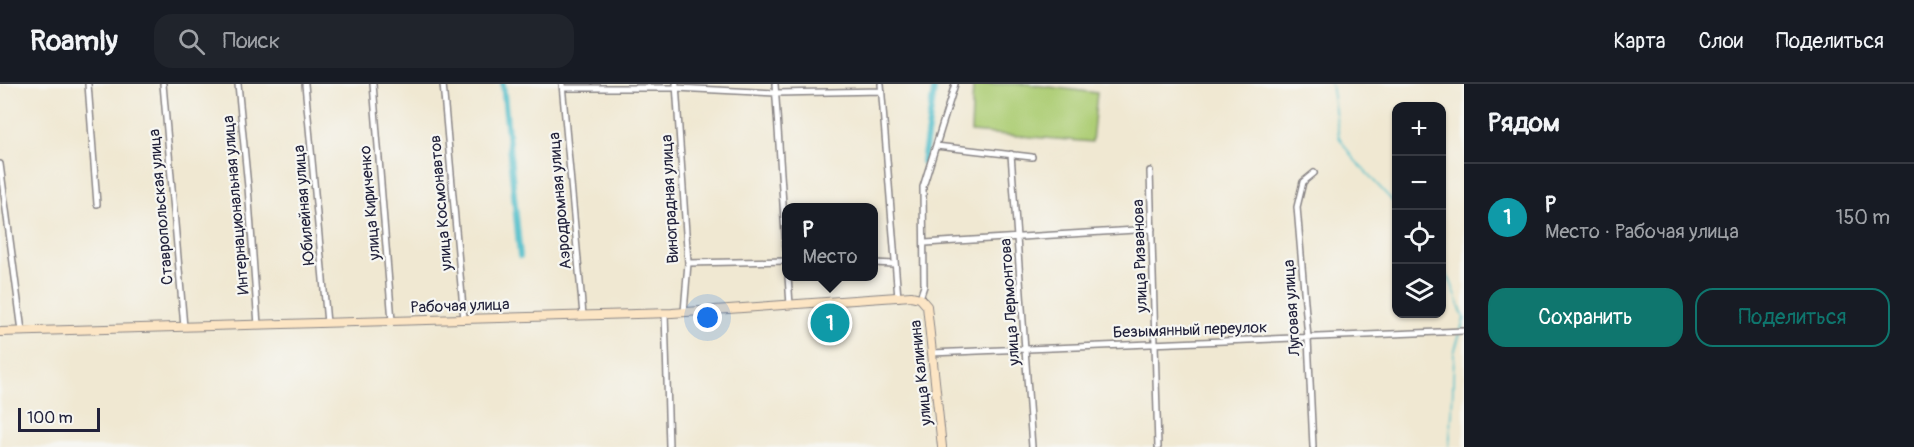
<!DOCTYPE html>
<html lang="ru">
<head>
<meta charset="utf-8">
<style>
  body { margin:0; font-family:Pangolin,sans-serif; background:#20242c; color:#f1f3f6 }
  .controls { position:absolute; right:18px; top:18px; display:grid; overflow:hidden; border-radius:12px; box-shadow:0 2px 4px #0004 }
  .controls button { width:54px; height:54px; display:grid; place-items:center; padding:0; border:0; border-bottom:2px solid #363941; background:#171b24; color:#f1f3f6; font:30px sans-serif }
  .scale { position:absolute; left:18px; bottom:15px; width:82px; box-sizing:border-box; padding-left:6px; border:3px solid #22223b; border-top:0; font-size:16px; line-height:21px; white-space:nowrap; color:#22223b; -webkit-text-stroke:4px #f6f6f2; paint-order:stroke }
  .you { position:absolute; left:708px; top:234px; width:21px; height:21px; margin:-15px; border:4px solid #fff; border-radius:50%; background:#1a73e8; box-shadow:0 0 0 9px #1a73e833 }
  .badge { display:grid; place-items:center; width:39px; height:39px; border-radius:50%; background:#0f766e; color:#fff; font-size:20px; font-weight:700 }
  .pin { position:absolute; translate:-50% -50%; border:3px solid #fff; box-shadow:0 2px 6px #0006 }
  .popup { position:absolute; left:782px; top:119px; width:96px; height:78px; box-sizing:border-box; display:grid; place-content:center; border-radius:12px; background:#171b24; filter:drop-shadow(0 2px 4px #0005); font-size:20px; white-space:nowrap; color:#9ea1a6 }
  .popup b { font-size:22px; color:#f1f3f6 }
  .popup::after { content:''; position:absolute; left:50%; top:100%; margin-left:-12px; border:12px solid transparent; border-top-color:#171b24 }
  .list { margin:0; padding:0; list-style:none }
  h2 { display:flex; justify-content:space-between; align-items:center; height:78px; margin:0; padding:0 24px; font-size:26px }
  h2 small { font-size:20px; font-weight:400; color:#9ea1a6 }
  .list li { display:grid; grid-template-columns:39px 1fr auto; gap:18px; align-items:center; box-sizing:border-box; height:108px; padding:0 24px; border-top:2px solid #363941 }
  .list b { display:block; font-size:22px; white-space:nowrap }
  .list p { margin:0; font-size:20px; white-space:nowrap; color:#9ea1a6 }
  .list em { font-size:20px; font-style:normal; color:#9ea1a6 }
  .actions { display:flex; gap:12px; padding:18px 24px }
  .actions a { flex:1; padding:14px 0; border:2px solid #0f766e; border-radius:18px; text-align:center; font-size:21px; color:#0f766e }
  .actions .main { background:#0f766e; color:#fff }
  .icon { flex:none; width:33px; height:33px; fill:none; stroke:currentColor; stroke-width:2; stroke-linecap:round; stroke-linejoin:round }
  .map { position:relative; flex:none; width:1464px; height:363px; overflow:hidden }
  header { display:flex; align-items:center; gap:36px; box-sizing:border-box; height:84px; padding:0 30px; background:#171b24; border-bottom:2px solid #363941 }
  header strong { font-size:28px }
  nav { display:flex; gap:33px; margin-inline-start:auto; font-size:21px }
  .search { width:420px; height:54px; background:#20242c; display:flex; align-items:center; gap:15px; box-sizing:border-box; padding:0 21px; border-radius:18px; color:#9ea1a6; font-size:22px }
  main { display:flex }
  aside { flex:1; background:#171b24 }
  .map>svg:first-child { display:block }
</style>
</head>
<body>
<header>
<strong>Roamly</strong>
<div class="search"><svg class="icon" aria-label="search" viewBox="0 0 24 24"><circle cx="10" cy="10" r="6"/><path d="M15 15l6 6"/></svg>Поиск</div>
<nav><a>Карта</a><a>Слои</a><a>Поделиться</a></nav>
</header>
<main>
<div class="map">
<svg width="1464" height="363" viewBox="0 0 1464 363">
  <rect width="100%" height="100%" fill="#f6f6f2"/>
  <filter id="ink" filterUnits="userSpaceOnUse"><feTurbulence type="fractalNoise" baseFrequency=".0167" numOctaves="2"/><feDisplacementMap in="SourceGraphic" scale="12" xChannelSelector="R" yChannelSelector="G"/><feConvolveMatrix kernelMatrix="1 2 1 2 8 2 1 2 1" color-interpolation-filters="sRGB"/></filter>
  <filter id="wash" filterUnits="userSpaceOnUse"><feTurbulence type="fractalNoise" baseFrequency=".008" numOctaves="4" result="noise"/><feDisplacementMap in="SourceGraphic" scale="24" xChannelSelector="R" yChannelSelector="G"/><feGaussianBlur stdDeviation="1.35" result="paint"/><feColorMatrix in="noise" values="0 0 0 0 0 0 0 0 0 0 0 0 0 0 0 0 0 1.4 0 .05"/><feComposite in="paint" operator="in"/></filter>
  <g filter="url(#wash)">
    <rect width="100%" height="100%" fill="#f0e8d2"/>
    <path fill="#aece76" stroke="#687858" stroke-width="1.5" d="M 973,0 L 1027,0 L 1097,9 L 1092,58 L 971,48 Z"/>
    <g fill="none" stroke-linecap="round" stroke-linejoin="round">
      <path stroke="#50bdc9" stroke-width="1.5" d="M 1331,0 L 1339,53 L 1352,73 L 1396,121
        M 1442,184 L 1451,198 L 1464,235 L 1454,269 L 1452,329 L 1449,363"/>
      <path stroke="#50bdc9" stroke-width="6" d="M 503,0 L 520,172
        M 923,78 L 935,0"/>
    </g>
  </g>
  <g filter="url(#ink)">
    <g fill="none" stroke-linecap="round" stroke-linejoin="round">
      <defs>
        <path id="street" d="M 88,0 L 97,120
          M 163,0 L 184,243
          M 238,0 L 248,103 L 258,241
          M 305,0 L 327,239
          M 373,0 L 392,237
          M 443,0 L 464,235
          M 562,0 L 583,231
          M 676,0 L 688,179 L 684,228
          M 775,0 L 786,165
          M 881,0 L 898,214
          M 563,4 L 676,4 L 776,9 L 882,7
          M 936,62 L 1032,73
          M 1011,70 L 1032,363
          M 0,80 L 22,247
          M 1150,87 L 1158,363
          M 925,159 L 1152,145
          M 688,179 L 786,177
          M 874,179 L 894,180
          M 788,192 L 790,221
          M 920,214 L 924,202 L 923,103 L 955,0
          M 665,229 L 669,363
          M 931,269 L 1464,247
          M 1313,363 L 1308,254 L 1297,123 L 1303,98 L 1314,89"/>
        <path id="secondary" d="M 0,248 L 672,229 L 911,212 L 920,214 L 927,222 L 942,363"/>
      </defs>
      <use href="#street" stroke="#898586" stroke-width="8"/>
      <use href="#secondary" stroke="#898586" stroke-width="10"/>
      <use href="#street" stroke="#fff" stroke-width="5"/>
      <use href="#secondary" stroke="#fce5c4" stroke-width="8"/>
    </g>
  </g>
  <g text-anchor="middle" stroke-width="4.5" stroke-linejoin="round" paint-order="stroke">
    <g font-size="16" fill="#22223b" stroke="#f6f6f2">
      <text transform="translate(669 115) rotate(-93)" y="6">Виноградная улица</text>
      <text transform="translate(559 117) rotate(-95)" y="6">Аэродромная улица</text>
      <text transform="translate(369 119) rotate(-95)" y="6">улица Кириченко</text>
      <text transform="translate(440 119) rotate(-95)" y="6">улица Космонавтов</text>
      <text transform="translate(235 121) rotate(-95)" y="6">Интернациональная улица</text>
      <text transform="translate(303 121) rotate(-95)" y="6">Юбилейная улица</text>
      <text transform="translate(160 123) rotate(-95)" y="6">Ставропольская улица</text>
      <text transform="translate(1139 172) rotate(-92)" y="6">улица Ризванова</text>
      <text transform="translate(1009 218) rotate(-94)" y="6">улица Лермонтова</text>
      <text transform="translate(460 221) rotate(-2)" y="6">Рабочая улица</text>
      <text transform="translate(1291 224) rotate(-94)" y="6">Луговая улица</text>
      <text transform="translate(1190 245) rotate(-2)" y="6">Безымянный переулок</text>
      <text transform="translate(920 289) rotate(-96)" y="6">улица Калинина</text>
    </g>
  </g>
</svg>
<div class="controls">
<button>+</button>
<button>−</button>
<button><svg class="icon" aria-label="locate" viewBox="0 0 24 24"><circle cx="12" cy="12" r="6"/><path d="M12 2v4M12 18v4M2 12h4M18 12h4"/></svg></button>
<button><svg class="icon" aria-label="layers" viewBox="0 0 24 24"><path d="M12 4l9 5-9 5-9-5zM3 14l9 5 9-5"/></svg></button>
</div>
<div class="scale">100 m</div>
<div class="you"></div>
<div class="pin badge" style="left:830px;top:239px;background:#0f9aa8">1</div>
<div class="popup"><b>Р</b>Место</div>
</div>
<aside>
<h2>Рядом<small></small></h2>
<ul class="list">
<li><span class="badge" style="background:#0f9aa8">1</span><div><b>Р</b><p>Место · Рабочая улица</p></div><em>150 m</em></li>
</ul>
<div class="actions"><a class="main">Сохранить</a><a>Поделиться</a></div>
</aside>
</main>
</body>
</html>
